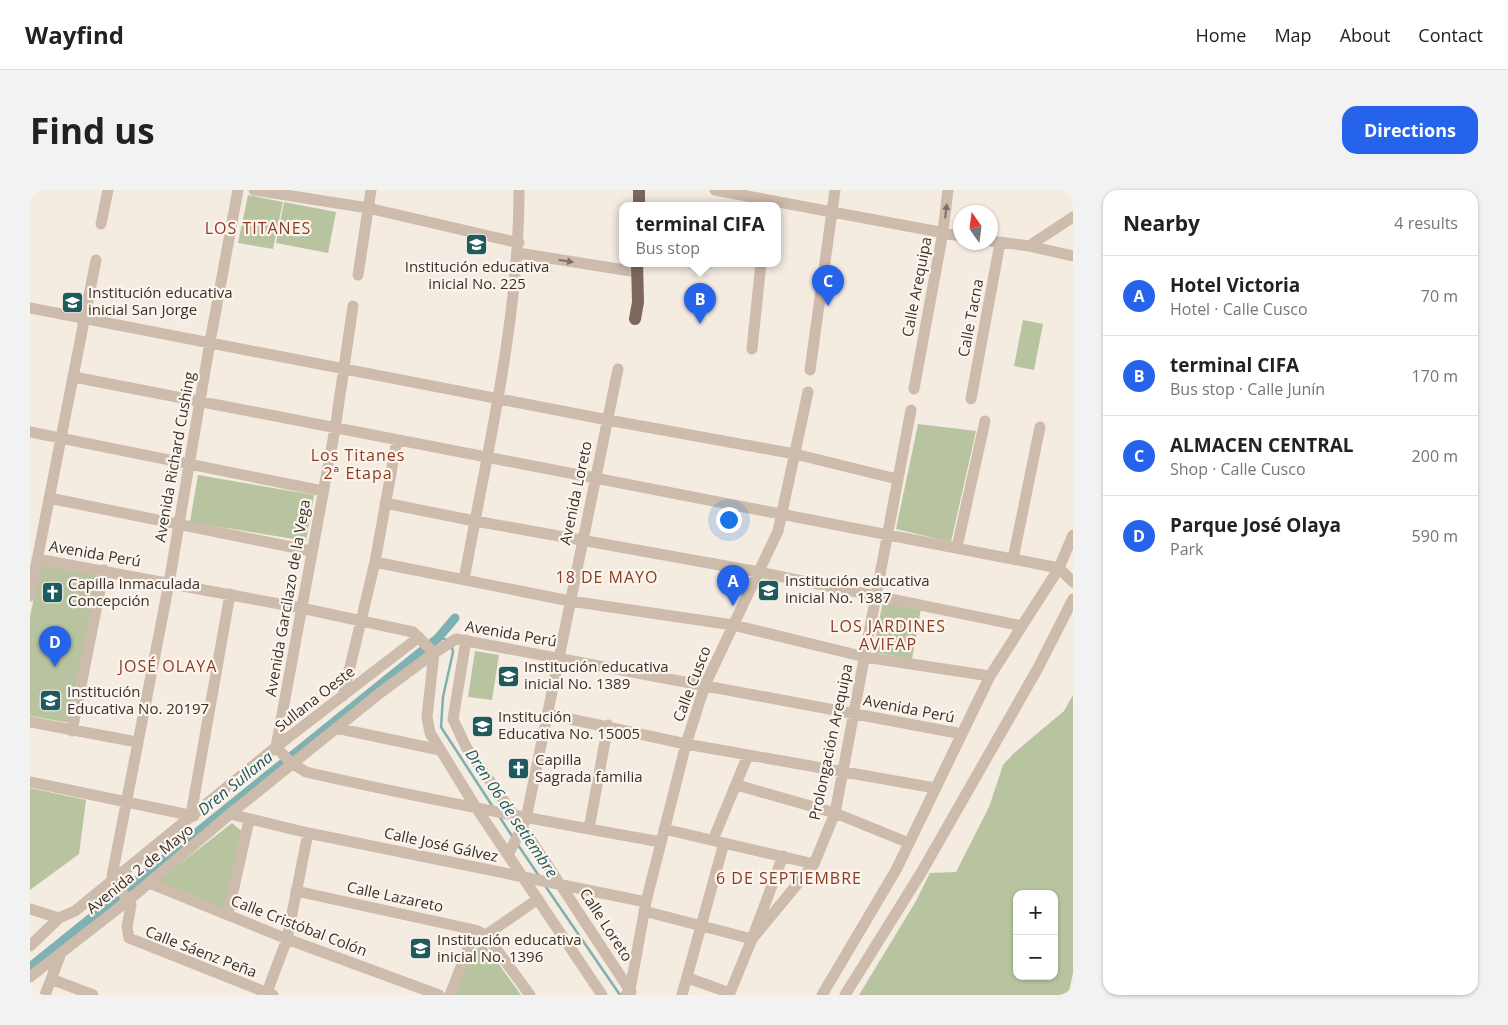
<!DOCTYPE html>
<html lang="en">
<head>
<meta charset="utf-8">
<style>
  body { margin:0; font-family:"Open Sans",sans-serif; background:#f2f2f2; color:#222 }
  .controls { position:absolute; right:15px; bottom:15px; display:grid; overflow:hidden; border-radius:10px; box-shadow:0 1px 4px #0004 }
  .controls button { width:45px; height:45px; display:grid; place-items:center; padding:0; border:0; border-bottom:1px solid #e0e0e0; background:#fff; color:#222; font:25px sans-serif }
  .compass { position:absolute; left:923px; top:15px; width:45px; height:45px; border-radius:50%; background:#fff; box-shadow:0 1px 4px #0004; rotate:346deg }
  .you { position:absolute; left:698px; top:329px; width:18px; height:18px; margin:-12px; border:4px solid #fff; border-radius:50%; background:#1a73e8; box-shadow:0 0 0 8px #1a73e833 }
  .badge { display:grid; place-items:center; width:32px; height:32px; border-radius:50%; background:#2563eb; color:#fff; font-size:16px; font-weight:700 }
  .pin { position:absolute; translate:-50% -41px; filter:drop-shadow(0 1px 2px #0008) }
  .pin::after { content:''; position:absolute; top:26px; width:18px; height:15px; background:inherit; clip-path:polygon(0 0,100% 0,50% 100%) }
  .popup { position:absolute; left:589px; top:12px; width:162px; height:65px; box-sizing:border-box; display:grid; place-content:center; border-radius:10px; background:#fff; filter:drop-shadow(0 1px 4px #0005); font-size:16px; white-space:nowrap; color:#767676 }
  .popup b { font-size:19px; color:#222 }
  .popup::after { content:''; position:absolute; left:50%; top:100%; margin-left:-10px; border:10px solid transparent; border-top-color:#fff }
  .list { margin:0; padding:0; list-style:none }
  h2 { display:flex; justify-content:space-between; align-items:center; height:65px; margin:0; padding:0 20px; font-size:21px }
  h2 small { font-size:16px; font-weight:400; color:#767676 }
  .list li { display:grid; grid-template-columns:32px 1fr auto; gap:15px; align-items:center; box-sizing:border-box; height:80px; padding:0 20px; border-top:1px solid #e0e0e0 }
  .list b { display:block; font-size:19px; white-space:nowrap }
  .list p { margin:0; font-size:16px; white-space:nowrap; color:#767676 }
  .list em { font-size:16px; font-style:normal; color:#767676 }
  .map { position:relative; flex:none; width:1043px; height:805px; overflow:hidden; border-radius:15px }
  header { display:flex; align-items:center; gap:30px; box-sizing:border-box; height:70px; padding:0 25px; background:#fff; border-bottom:1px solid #e0e0e0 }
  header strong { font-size:24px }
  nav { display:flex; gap:28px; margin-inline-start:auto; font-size:18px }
  .intro { display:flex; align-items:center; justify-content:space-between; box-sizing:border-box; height:120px; padding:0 30px }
  h1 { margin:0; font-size:35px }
  .button { padding:12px 22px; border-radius:15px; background:#2563eb; color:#fff; font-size:18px; font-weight:700 }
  main { display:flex; gap:30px; padding:0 30px }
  aside { flex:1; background:#fff; border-radius:15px; box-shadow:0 1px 4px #0004 }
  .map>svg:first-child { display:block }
</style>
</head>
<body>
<header>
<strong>Wayfind</strong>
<nav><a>Home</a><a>Map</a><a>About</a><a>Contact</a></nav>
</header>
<div class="intro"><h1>Find us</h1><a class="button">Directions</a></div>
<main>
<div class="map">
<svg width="1043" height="805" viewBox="0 0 1043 805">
  <rect width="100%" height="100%" fill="#f4ebe1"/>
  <path fill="#b8c4a0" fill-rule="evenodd" d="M 218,5 L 253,12 L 243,59 L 208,53 Z
    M 254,12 L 306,22 L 298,63 L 246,53 Z
    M 993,130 L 1013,134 L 1004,180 L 984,176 Z
    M 888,234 L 946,241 L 921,352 L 866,339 Z
    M 168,285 L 284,305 L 276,351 L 160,332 Z
    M 11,372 L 68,383 L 40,533 L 0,526 L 0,427 Z
    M 853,411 L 891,418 L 882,469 L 843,462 Z
    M 445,461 L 469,465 L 462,510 L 438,507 Z
    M 1043,505 L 1043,783 L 1038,805 L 829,805 L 886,711 L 900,683 L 926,682 L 959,617 L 973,575 L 984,563 L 1034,521 ZM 987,704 L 1024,704 L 1024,786 L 987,786 Z
    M 0,598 L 56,610 L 49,664 L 0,700 Z
    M 202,633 L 214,643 L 195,720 L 124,694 Z
    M 455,755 L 491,805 L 422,805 L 442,760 Z"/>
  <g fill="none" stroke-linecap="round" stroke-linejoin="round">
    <path stroke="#7fb0b2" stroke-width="2.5" d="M 408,448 L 419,450
      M 422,457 L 423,462 L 413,507 L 411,537 L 463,617
      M 469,626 L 482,646
      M 488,655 L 509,686
      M 516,697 L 590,805"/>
    <path stroke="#7fb0b2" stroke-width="9" d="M 0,777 L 408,448 L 425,428"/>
    <path stroke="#cdbbac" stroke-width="11" d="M 208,0 L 180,152 L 139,393 L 82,686 L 101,715 L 97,737 L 99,748 L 243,805
      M 224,0 L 338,18 L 489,53
      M 685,0 L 931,46
      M 71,34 L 78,0
      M 961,51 L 999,56 L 1043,66
      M 999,56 L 1043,27
      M 488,63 L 607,82
      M 328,85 L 341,0
      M 323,116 L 305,239 L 246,557 L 260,572 L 276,582 C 394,609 512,631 631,652
      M 0,118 L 578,230 L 765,264 L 867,289
      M 722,159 L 731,73
      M 780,180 L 805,0
      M 44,187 L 1029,378 L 1043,392
      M 884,199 L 913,42 L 918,0
      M 941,209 L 970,53
      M 0,242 L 293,301
      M 19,308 L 281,361
      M 355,313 L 445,331 L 729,382 L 992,436
      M 927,357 L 955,231
      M 7,369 L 271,418 L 383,442 L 404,463
      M 983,369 L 1010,237
      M 345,372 L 540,411 L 703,435 L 835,467 L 960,486
      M 434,390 C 457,261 489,132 489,0
      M 0,406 L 66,70
      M 436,450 L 423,529 L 436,557 L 493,638 L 601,802
      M 404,463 L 397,527 L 400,543 L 445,616 L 572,805
      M 313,506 L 345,372 L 367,250
      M 517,524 L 656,554 L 905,598
      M 0,532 L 107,552
      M 306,538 L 410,560
      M 42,541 L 74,380
      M 0,592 L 164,626
      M 707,595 L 805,623 L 879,653
      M 200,624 L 278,643 L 616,712
      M 161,625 L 200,404
      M 559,639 L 578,535
      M 634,639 L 784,674
      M 683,650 L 718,565
      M 478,665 L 496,629 L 588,179
      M 119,693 L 257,749 L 409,805
      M 266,701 L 445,740 L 456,745 L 500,805
      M 0,719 L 29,728 L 45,721 L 246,557 L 389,447
      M 614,721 L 722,749 L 753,666
      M 198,724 L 219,630
      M 456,745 L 508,709
      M 0,756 L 29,728
      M 0,787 L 99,710 L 200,624 L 350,503 L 404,463 L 426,449 L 932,544
      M 658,788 L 700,803
      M 21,789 L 63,805
      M 15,805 L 30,766
      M 236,805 L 257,749 L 278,643
      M 420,805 L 445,740
      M 596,805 L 600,800 L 616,712 L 656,554 L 675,495 L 748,341 L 778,202
      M 652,805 L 694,653
      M 699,805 L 722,749 L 784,674 L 805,623 L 881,220
      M 792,805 L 866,680 L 960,486 L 1029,378 L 1043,345
      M 815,805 L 891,683 L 1008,478 L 1043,409"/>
    <path stroke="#7d675c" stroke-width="12" d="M 609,15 L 609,0
      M 605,129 L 608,112 L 607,73"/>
  </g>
  <defs><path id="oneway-solid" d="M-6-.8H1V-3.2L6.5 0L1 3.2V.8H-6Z" transform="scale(1.25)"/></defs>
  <g fill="#7d6f65">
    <use href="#oneway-solid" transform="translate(916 21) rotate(-83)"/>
    <use href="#oneway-solid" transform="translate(536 71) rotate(9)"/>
  </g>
  <defs>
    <symbol id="school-square" viewBox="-11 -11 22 22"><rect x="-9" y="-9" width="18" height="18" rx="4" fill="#1f5a5e" stroke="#fbf5ee"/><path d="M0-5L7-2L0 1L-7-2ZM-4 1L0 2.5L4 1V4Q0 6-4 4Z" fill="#fff"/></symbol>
    <symbol id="church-square" viewBox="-11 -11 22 22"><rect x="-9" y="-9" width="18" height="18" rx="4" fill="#1f5a5e" stroke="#fbf5ee"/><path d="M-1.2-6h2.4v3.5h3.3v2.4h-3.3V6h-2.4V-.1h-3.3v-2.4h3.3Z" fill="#fff"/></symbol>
  </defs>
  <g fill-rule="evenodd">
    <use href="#school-square" x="434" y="42" width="25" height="25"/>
    <use href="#school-square" x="30" y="100" width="25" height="25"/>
    <use href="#school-square" x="726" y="388" width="25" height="25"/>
    <use href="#church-square" x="10" y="390" width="25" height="25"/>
    <use href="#school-square" x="466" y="474" width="25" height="25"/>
    <use href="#school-square" x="8" y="498" width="25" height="25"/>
    <use href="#school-square" x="440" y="524" width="25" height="25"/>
    <use href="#church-square" x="476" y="566" width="25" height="25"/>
    <use href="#school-square" x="378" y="746" width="25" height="25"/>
  </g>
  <g text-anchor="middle" stroke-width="4.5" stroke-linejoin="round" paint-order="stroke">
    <g font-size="15" fill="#3b302b" stroke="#fbf5ee" text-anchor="start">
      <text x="447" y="82" text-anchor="middle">Institución educativa<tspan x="447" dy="17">inicial No. 225</tspan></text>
      <text x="58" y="108">Institución educativa<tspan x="58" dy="17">inicial San Jorge</tspan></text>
      <text x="755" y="396">Institución educativa<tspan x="755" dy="17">inicial No. 1387</tspan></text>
      <text x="38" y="399">Capilla Inmaculada<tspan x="38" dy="17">Concepción</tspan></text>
      <text x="494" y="482">Institución educativa<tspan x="494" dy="17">inicial No. 1389</tspan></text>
      <text x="37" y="507">Institución<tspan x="37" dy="17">Educativa No. 20197</tspan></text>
      <text x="468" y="532">Institución<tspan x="468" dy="17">Educativa No. 15005</tspan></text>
      <text x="505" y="575">Capilla<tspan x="505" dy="17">Sagrada familia</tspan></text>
      <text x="407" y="755">Institución educativa<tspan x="407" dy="17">inicial No. 1396</tspan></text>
    </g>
    <g font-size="15" fill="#3b302b" stroke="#fbf5ee">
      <text transform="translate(887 97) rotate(-79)" y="5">Calle Arequipa</text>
      <text transform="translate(941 128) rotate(-79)" y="5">Calle Tacna</text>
      <text transform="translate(145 267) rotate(-80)" y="5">Avenida Richard Cushing</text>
      <text transform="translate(546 303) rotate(-78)" y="5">Avenida Loreto</text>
      <text transform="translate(65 364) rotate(10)" y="5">Avenida Perú</text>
      <text transform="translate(258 408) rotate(-80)" y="5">Avenida Garcilazo de la Vega</text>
      <text transform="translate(481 444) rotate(10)" y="5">Avenida Perú</text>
      <text transform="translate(662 494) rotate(-69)" y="5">Calle Cusco</text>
      <text transform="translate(285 509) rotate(-38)" y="5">Sullana Oeste</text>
      <text transform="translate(879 519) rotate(11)" y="5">Avenida Perú</text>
      <text transform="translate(801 552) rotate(-78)" y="5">Prolongación Arequipa</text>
      <text transform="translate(411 655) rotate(12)" y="5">Calle José Gálvez</text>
      <text transform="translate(110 679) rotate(-39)" y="5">Avenida 2 de Mayo</text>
      <text transform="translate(365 707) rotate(12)" y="5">Calle Lazareto</text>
      <text transform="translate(576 735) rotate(57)" y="5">Calle Loreto</text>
      <text transform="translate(269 736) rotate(21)" y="5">Calle Cristóbal Colón</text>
      <text transform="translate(171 762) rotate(21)" y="5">Calle Sáenz Peña</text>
    </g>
    <g font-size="16" letter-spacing="1" fill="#8c3b22" stroke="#fbf5ee">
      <text x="228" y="44">LOS TITANES</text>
      <text x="328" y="271">Los Titanes<tspan x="328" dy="18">2ª Etapa</tspan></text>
      <text x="577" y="393">18 DE MAYO</text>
      <text x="858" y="442">LOS JARDINES<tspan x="858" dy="18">AVIFAP</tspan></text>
      <text x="138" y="482">JOSÉ OLAYA</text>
      <text x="759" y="694">6 DE SEPTIEMBRE</text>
    </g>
    <g font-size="16" font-style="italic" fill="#1f5a5e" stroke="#fbf5ee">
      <text transform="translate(205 593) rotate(-39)" y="6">Dren Sullana</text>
      <text transform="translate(482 623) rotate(56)" y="6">Dren 06 de setiembre</text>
    </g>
  </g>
</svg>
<div class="controls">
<button>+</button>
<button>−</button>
</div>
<svg class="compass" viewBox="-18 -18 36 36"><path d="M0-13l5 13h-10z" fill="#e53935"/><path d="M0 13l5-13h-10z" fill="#767676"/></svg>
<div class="you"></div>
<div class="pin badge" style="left:703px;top:416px">A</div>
<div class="pin badge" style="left:670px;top:134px">B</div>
<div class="popup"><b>terminal CIFA</b>Bus stop</div>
<div class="pin badge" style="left:798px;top:116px">C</div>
<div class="pin badge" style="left:25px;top:477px">D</div>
</div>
<aside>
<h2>Nearby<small>4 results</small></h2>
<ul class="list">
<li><span class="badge">A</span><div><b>Hotel Victoria</b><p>Hotel · Calle Cusco</p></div><em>70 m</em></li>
<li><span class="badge">B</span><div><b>terminal CIFA</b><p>Bus stop · Calle Junín</p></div><em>170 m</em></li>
<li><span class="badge">C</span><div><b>ALMACEN CENTRAL</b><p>Shop · Calle Cusco</p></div><em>200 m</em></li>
<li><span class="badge">D</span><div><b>Parque José Olaya</b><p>Park</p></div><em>590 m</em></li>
</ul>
</aside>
</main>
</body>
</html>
